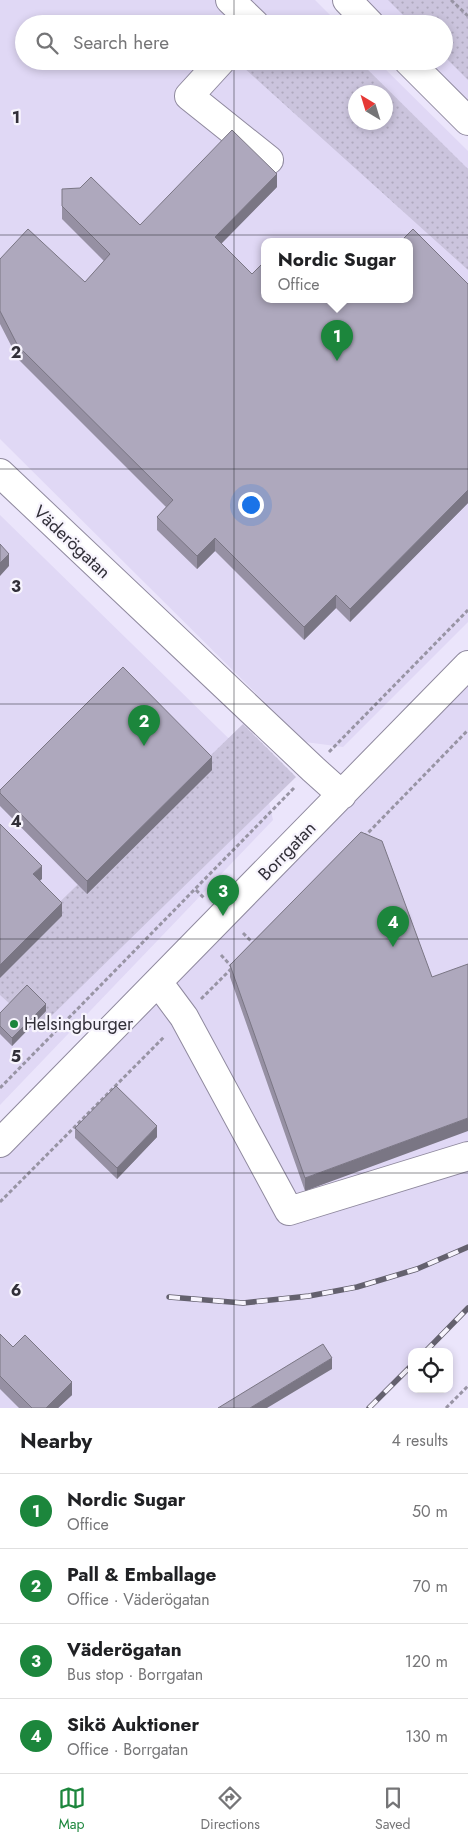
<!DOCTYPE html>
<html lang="en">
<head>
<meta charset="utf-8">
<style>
  body { margin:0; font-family:Jost,sans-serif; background:#f6f6f6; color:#202124 }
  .controls { position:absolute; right:15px; bottom:15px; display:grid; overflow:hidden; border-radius:10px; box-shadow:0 2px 8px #0003 }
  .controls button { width:45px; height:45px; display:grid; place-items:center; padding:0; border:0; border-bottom:1px solid #e0e0e0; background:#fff; color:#202124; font:25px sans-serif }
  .compass { position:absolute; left:348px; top:85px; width:45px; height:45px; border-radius:50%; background:#fff; box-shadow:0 2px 8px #0003; rotate:322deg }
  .you { position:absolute; left:250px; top:504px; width:18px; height:18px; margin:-12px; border:4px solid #fff; border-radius:50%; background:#1a73e8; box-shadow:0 0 0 8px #1a73e833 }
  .badge { display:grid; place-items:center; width:32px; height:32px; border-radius:50%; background:#1c863c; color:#fff; font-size:16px; font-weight:700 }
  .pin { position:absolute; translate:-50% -41px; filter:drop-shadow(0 1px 2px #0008) }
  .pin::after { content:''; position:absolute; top:26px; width:18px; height:15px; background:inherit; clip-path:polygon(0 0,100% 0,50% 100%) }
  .popup { position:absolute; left:261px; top:238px; width:152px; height:65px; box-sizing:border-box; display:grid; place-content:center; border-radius:10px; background:#fff; filter:drop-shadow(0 1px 4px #0005); font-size:16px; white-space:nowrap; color:#757577 }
  .popup b { font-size:19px; color:#202124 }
  .popup::after { content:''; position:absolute; left:50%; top:100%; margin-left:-10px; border:10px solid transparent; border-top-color:#fff }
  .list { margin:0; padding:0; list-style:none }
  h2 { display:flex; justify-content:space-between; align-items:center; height:65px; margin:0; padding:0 20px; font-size:21px }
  h2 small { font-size:16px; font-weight:400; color:#757577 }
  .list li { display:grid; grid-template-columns:32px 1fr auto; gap:15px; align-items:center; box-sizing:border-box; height:75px; padding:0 20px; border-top:1px solid #e0e0e0 }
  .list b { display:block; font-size:19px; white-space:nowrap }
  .list p { margin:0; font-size:16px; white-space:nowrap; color:#757577 }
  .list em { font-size:16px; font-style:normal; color:#757577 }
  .icon { flex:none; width:28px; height:28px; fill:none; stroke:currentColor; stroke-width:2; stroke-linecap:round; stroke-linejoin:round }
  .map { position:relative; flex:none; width:468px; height:1408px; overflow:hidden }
  .search { position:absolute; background:#fff; box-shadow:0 2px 8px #0003; left:15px; right:15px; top:15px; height:55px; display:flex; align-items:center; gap:12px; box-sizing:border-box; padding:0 18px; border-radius:28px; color:#757577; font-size:19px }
  .sheet { height:365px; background:#fff }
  nav { display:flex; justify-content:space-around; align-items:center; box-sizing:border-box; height:70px; border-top:1px solid #e0e0e0; background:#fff; font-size:14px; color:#757577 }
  nav a { display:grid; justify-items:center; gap:2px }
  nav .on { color:#1c863c }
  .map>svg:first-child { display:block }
</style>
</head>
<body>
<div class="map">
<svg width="468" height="1408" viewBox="0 0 468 1408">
  <defs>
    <pattern id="grass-dots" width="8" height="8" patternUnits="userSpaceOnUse" patternTransform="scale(1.25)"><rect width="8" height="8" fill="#cbc4dd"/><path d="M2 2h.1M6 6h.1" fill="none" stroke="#afa9be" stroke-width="1.8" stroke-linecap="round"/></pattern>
  </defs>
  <rect width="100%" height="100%" fill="#ebe5fb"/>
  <path fill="#e0d8f5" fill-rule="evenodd" d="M 0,0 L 315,0 L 339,24 L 24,24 L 24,61 L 377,61 L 468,151 L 468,622 L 343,747 L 305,742 L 0,439 ZM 356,92 L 386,92 L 386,122 L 356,122 ZM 264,242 L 410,242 L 410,300 L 264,300 Z
    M 366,0 L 468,0 L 468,102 L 428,61 L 444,61 L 444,24 L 390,24 Z
    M 0,515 L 262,771 L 273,820 L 0,1105 Z
    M 468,665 L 468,1308 L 425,1352 L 412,1352 L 412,1365 L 369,1408 L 0,1408 L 0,1143 Z"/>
  <path fill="url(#grass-dots)" fill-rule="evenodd" d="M 388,0 L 468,0 L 468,80 L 444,56 L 444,24 L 412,24 Z
    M 250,61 L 359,61 L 468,169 L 468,270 L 243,67 ZM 386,92 L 386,122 L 356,122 L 356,92 Z
    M 243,724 L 296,777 L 38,1029 L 0,995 L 0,960 Z"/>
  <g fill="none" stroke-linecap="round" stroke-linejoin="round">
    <defs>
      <path id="minor" d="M 230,0 L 255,24
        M 347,0 L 370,24
        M 221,61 L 189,96 L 269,160
        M 408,61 L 468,121
        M 0,473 L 313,769 L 342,795
        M 158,982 L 184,1017 L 289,1211 L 468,1156
        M 0,1143 L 468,665"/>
    </defs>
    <use href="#minor" stroke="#8f899e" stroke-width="30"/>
    <path stroke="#9894a4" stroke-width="3" stroke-dasharray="4 2.5" stroke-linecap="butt" d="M 451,0 L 468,16
      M 329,752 L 468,610
      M 364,837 L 468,730
      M 196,890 L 204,898
      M 243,933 L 255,945
      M 221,955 L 232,967
      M 201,999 L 232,968
      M 0,1088 L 295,787
      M 0,1202 L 165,1036
      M 446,1408 L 468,1386"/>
    <use href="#minor" stroke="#fff" stroke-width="28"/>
    <defs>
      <path id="rail" d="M 169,1297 L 243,1303 L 309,1296 L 357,1287 L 417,1269 L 468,1247
        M 425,1352 L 468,1308
        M 369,1408 L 412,1365"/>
    </defs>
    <use href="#rail" stroke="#64616e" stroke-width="5.5"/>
    <use href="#rail" stroke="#f7f4fd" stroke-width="4" stroke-dasharray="11" stroke-linecap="butt"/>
  </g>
  <path fill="#9690a3" d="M 277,187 L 221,244 L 264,300 L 410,300 L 468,284 L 468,503 L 350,622 L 336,608 L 304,640 L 215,551 L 197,569 L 157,530 L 157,517 L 166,507 L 18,359 L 0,324 L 0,259 L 85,282 L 104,261 L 62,219 L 62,189 L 140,225 Z
    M 212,770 L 87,894 L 0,806 L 0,790 Z
    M 361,832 L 305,1191 L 230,977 L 230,965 Z
    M 46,1011 L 12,1046 L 0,1034 L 0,1013 Z
    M 75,1128 L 157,1137 L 117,1179 L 75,1138 Z
    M 0,1334 L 13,1347 L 72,1395 L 58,1408 L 19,1408 L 0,1389 Z"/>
  <path fill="#7a7684" d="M 277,174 L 277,187 L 215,250 L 215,237 Z
    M 468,490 L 468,503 L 350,622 L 350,609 Z
    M 215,538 L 215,551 L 197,569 L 197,556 Z
    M 9,554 L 9,566 L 0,576 L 0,563 Z
    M 336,595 L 336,608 L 304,640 L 304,627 Z
    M 212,757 L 212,770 L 87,894 L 87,881 Z
    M 42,866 L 42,879 L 33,887 L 33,874 Z
    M 62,903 L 62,916 L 0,978 L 0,965 Z
    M 46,1004 L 46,1011 L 12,1046 L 12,1038 Z
    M 468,1118 L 468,1131 L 305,1191 L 305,1178 Z
    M 157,1126 L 157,1137 L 117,1179 L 117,1168 Z
    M 332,1358 L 332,1369 L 267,1408 L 250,1408 Z
    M 72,1382 L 72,1395 L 58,1408 L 46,1408 Z"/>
  <path fill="#aea8bd" stroke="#7a7684" d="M 232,130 L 277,174 L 215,237 L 252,274 L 264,262 L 264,300 L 410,300 L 410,242 L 400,242 L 413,229 L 468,284 L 468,490 L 350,609 L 336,595 L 304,627 L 215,538 L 197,556 L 157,517 L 173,500 L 18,346 L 0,311 L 0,259 L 28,229 L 85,282 L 110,254 L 62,206 L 62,189 L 80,188 L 91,177 L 140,225 Z
    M 0,544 L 9,554 L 0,563 Z
    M 123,667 L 212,757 L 87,881 L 0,793 L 0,790 Z
    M 0,824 L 42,866 L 33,874 L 62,903 L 0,965 Z
    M 361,832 L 382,841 L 432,977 L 468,964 L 468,1118 L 305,1178 L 230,965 Z
    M 27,985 L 46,1004 L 12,1038 L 0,1026 L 0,1013 Z
    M 116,1086 L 157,1126 L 117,1168 L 75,1128 Z
    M 0,1334 L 13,1347 L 25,1335 L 72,1382 L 46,1408 L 32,1408 L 0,1376 Z
    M 323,1344 L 332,1358 L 250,1408 L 218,1408 Z"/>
  <path fill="none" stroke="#312f38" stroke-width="1" stroke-opacity="0.55" d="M 234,0 L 234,24M 234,61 L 234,1408M 0,235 L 468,235M 0,469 L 468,469M 0,704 L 468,704M 0,939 L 468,939M 0,1173 L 468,1173"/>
  <circle fill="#1c863c" stroke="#f7f4fd" stroke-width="2" cx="14" cy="1024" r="5"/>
  <g text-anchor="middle" stroke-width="4.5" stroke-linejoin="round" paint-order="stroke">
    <g font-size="18" fill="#312f38" stroke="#f7f4fd">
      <text transform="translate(72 542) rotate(43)" y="6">Väderögatan</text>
      <text transform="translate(287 851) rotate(-46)" y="6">Borrgatan</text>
    </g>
    <g font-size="18" fill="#312f38" stroke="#f7f4fd" text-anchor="start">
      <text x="24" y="1030">Helsingburger</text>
    </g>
  </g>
  <g font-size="16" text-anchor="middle" font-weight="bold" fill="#312f38" stroke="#f7f4fd" stroke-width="4.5" stroke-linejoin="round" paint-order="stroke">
    <text x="16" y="123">1</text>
    <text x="16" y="358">2</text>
    <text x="16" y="592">3</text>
    <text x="16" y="827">4</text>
    <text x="16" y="1062">5</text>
    <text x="16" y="1296">6</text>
  </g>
</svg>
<div class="controls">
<button><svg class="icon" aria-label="locate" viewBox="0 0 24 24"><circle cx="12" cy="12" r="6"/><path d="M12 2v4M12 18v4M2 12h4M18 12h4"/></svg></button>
</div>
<svg class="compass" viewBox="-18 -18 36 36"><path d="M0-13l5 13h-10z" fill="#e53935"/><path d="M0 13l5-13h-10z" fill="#757577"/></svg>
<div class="you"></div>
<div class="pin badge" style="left:337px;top:361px">1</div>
<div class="popup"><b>Nordic Sugar</b>Office</div>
<div class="pin badge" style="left:144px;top:746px">2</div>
<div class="pin badge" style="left:223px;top:916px">3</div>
<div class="pin badge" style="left:393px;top:947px">4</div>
<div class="search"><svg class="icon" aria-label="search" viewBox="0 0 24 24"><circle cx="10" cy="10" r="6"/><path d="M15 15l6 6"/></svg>Search here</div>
</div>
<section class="sheet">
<h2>Nearby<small>4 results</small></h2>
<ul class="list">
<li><span class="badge">1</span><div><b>Nordic Sugar</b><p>Office</p></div><em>50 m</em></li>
<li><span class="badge">2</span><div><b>Pall &amp; Emballage</b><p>Office · Väderögatan</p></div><em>70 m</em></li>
<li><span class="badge">3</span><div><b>Väderögatan</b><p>Bus stop · Borrgatan</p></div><em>120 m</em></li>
<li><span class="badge">4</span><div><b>Sikö Auktioner</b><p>Office · Borrgatan</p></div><em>130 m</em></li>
</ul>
</section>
<nav>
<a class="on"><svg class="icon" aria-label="map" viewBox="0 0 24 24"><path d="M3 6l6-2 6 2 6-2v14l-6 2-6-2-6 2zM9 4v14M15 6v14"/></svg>Map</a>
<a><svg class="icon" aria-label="directions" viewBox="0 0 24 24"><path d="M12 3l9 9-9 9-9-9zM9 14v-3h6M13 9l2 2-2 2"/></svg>Directions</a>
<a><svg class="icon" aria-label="saved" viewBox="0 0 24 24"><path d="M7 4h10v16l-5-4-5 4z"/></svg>Saved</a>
</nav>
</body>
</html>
